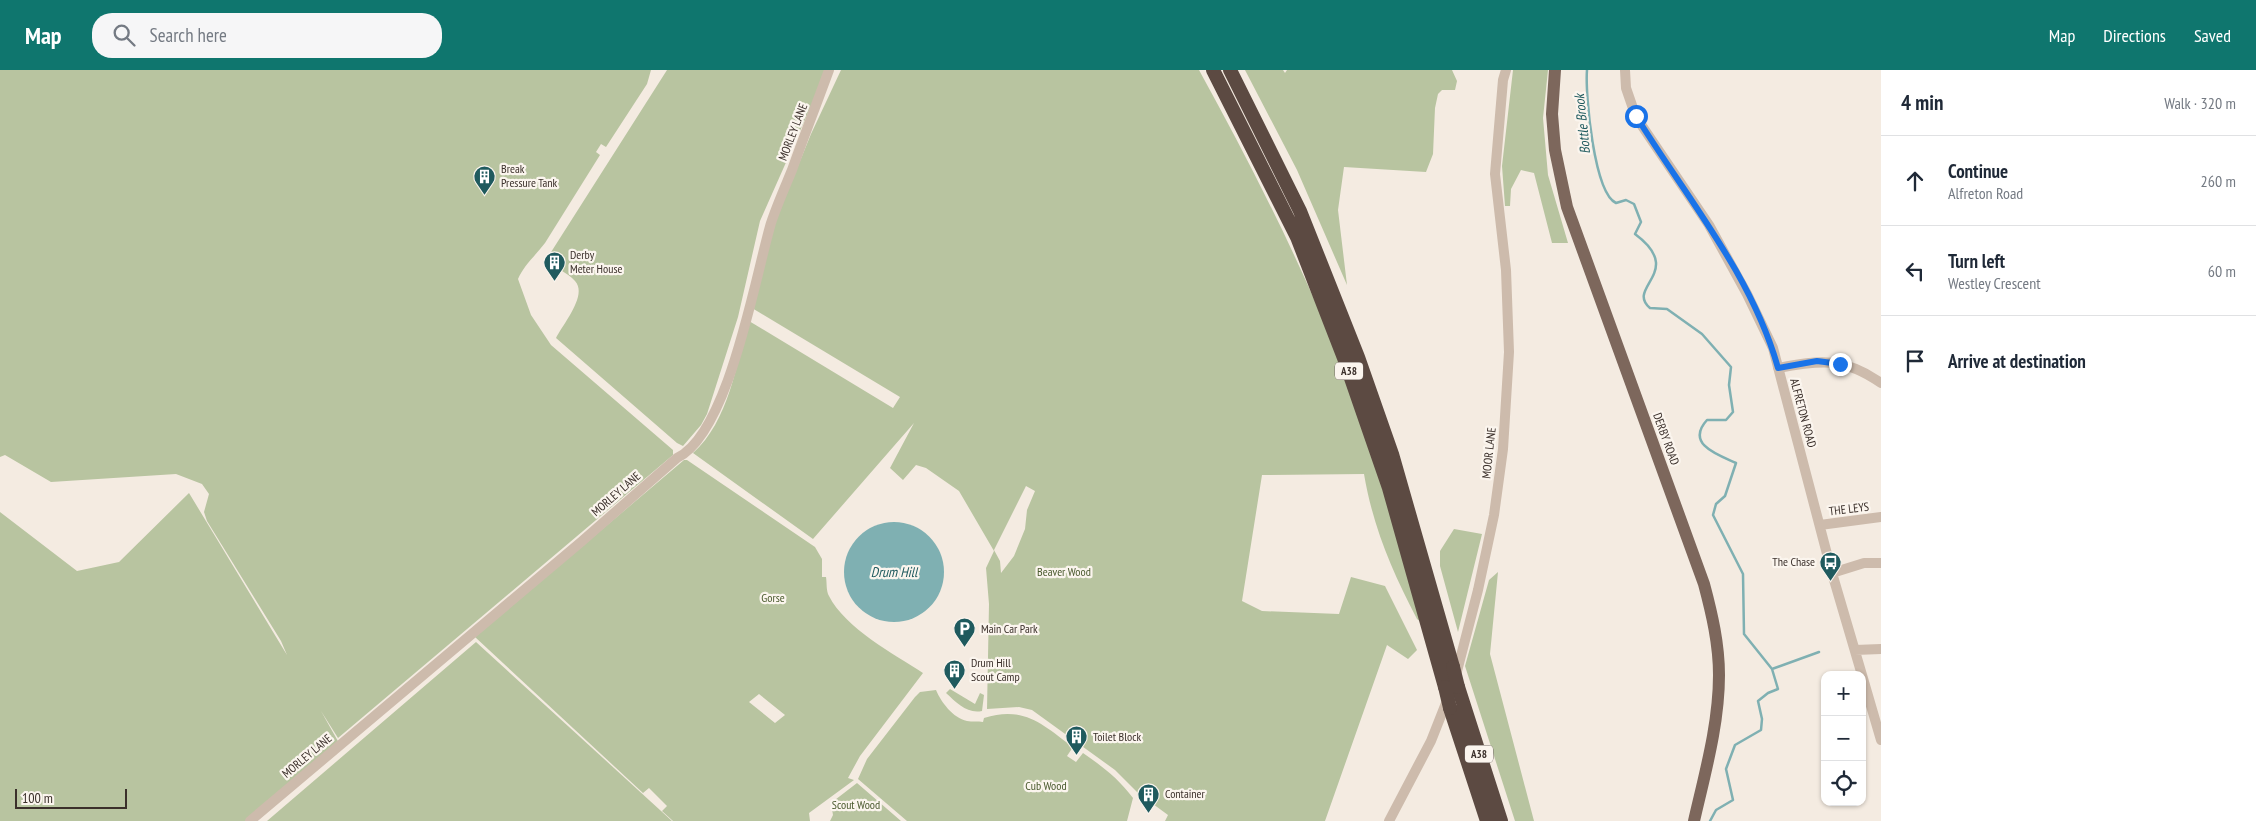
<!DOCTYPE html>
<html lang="en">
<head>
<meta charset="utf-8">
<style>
  body { margin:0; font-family:"PT Sans Narrow",sans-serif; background:#f6f6f7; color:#1f2937 }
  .controls { position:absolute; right:15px; bottom:15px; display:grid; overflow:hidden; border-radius:10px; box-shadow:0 1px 4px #0004 }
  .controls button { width:45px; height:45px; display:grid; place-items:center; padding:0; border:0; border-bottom:1px solid #e0e1e3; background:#fff; color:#1f2937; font:25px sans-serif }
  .scale { position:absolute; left:15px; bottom:12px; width:112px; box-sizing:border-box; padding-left:5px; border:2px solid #3b302b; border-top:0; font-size:14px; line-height:18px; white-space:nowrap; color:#3b302b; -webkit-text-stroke:4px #fbf5ee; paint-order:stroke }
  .stop { position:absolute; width:15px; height:15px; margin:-11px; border:4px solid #1a73e8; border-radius:50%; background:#fff }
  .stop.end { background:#1a73e8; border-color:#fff; box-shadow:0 1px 5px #0008 }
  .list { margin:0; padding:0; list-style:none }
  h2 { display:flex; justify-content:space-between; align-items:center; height:65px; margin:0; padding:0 20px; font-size:21px }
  h2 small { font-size:16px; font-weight:400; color:#747a83 }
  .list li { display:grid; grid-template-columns:32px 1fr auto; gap:15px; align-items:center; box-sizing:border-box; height:90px; padding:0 20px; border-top:1px solid #e0e1e3 }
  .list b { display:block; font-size:19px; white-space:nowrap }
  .list p { margin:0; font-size:16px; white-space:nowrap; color:#747a83 }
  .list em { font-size:16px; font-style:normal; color:#747a83 }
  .icon { flex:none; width:28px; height:28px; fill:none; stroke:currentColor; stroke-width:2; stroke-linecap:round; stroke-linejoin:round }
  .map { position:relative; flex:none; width:1881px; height:751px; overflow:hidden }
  header { display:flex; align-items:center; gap:30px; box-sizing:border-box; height:70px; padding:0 25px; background:#0f766e; color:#fff }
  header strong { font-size:24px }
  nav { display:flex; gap:28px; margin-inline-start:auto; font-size:18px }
  .search { width:350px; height:45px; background:#f6f6f7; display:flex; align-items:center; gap:12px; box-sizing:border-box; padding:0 18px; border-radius:20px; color:#747a83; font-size:19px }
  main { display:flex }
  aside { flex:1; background:#fff }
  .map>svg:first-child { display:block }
</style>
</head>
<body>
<header>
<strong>Map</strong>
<div class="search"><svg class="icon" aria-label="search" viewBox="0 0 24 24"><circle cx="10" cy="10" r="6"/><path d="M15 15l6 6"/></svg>Search here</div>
<nav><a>Map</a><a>Directions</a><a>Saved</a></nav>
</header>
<main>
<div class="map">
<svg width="1881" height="751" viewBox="0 0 1881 751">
  <rect width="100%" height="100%" fill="#f4ebe1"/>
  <path fill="#b8c4a0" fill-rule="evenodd" d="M 0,0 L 651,0 L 647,14 L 606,77 L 601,74 L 596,82 L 600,85 L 545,173 C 536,185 524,195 518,209 L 531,245 L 551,275 L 673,380 L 673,385 L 338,668 L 321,641 L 339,673 L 246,751 L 0,751 L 0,442 L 77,501 L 119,492 L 189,423 L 287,585 L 281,571 L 207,451 L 204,442 L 209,424 L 202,414 L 176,404 L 51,412 L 5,385 L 0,387 Z
    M 667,0 L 827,0 L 760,151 L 738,247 L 707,344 L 701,355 L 683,376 L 677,373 L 556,268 C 563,254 588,225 575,211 C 568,203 554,197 546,190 Z
    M 841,0 L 1199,0 C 1269,127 1337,264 1380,403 C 1395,452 1407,503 1421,552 L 1417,549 C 1392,501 1373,457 1364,404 L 1262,405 L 1242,531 L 1262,541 L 1339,544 L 1351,507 L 1385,516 L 1417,580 L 1408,589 L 1387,575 L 1325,751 L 1165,751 L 1168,745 L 1138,723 L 1115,700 L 1032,640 L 1019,637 L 987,639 L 989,534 L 986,498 L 994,481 L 959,421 L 926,398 L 916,395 L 903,410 L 890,398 L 914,353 L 813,469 L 693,383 C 729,351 736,294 749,251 L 893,338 L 900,327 L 752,238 L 771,162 L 811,64 ZM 1026,416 L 1035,421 L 1027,440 L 1025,459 L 1014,486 L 1001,503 L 1000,491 L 994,480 Z
    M 1245,0 L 1283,0 L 1285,3 L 1287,0 L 1452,0 L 1457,11 L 1455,20 L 1442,20 L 1438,24 L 1435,38 L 1433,84 L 1426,102 L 1344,97 L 1338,140 L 1347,215 L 1297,100 Z
    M 1513,0 L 1548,0 L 1543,48 L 1548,105 L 1568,173 L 1552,173 L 1534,103 L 1521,100 L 1511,119 L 1510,136 L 1505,136 L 1502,96 Z
    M 684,390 L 687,390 L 815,477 L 822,489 L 822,507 L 826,507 C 827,513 826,521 829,526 C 845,558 894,584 923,603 L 860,686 L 848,708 L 854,710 L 809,743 L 810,751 L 673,751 L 662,741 L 667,736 L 649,718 L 643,723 L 475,567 ZM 759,624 L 785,645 L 775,653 L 749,632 Z
    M 1454,459 L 1482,464 L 1458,562 L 1440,496 L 1440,481 Z
    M 1498,502 L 1490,584 L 1534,751 L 1515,751 L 1465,596 L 1489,510 Z
    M 476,572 L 672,751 L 267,751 Z
    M 950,619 L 975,634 L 980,623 L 984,625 L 982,641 C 967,644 957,633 946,623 Z
    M 936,620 C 941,632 953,648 967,651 C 972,652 978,651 983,652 L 984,648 C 1024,635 1043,655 1073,677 L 1067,686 L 1076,692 L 1083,683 C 1102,696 1119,709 1133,728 L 1127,751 L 907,751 L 858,709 L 867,689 L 915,627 L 920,622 Z
    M 857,713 L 901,751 L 830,751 L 833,745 L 831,733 Z"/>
  <path fill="#7fb0b2" d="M844 502a50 50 0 1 1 100 0a50 50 0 1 1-100 0Z"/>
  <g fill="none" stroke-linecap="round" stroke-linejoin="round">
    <path stroke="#7fb0b2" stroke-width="2.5" d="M 1587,0 C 1585,24 1594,123 1616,133 L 1626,130 L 1634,134 L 1641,152 L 1635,164 C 1686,202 1625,217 1650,238 L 1667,239 L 1702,264 L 1731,297 L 1729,315 L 1733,342 L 1726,350 L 1707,350 C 1685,374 1718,385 1736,393 L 1725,426 L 1716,434 L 1713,445 L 1743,504 L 1744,564 L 1772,599 L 1778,619 L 1768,623 L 1758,631 L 1762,649 L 1761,660 L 1735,675 L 1726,699 L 1733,730 L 1716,740 L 1710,751
      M 1772,599 L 1819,582"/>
    <path stroke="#cdbbac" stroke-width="10" d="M 1625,0 L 1626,18 L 1636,47 L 1709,155 L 1747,224 L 1773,278 L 1832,503 L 1862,605
      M 1778,298 C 1820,290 1844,287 1881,313
      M 1820,455 L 1881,447
      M 1832,503 L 1864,493 L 1881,493
      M 1855,580 L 1881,579
      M 1456,605 L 1478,520 L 1494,445 L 1503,379 L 1509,282 L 1506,200 L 1495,104 L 1503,10 L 1506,0
      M 1862,605 L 1881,670
      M 250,751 L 581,472 L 677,388 C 729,363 755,207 771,153 C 777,135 785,117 792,100 C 804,66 817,33 829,0
      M 1389,751 L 1431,671 L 1448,628"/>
    <path stroke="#7d675c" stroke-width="12" d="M 1555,0 L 1552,44 L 1555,80 L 1567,137 L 1704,514 C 1712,544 1719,574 1719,605 C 1719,654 1705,703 1694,751"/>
    <path stroke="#5c4a42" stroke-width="14" d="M 1213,0 L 1297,167 L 1344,288 L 1389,418 L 1445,617
      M 1230,0 L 1300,141 L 1358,287 L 1392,384 L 1453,597
      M 1458,617 L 1501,751
      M 1450,638 L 1487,751"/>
    <path stroke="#5c4a42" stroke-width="14" d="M 1453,597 L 1458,617
      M 1445,617 L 1450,638"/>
  </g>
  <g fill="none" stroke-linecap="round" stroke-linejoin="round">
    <path stroke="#1a73e8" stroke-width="6" d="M 1636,46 C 1686,127 1752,205 1778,298 L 1817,291 L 1840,294"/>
  </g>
  <defs>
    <symbol id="building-pin" viewBox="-11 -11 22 30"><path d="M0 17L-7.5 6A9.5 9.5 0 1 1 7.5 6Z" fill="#1f5a5e" stroke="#fbf5ee"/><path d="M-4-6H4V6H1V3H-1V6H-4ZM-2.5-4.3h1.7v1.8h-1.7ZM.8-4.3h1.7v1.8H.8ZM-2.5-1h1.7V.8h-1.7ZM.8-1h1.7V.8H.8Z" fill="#fff"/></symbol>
    <symbol id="bus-pin" viewBox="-11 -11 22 30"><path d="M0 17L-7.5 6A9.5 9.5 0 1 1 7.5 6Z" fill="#1f5a5e" stroke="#fbf5ee"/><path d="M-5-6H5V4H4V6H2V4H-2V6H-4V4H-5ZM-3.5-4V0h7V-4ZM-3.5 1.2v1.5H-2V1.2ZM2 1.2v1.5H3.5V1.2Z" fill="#fff"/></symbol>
    <symbol id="parking-pin" viewBox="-11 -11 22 30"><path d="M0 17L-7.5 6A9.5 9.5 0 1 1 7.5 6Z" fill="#1f5a5e" stroke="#fbf5ee"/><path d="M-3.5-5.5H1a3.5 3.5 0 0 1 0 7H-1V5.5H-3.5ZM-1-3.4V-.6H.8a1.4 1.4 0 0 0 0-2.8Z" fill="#fff"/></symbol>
  </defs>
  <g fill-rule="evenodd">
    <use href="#building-pin" x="472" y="94" width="25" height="34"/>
    <use href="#building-pin" x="542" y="180" width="25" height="34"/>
    <use href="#bus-pin" x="1818" y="480" width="25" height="34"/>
    <use href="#parking-pin" x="952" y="546" width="25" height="34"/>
    <use href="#building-pin" x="942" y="588" width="25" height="34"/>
    <use href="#building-pin" x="1064" y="654" width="25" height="34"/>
    <use href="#building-pin" x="1136" y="712" width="25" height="34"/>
  </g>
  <g text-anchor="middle" stroke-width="4.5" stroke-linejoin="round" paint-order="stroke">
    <g fill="#fbf5ee" stroke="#756b66" stroke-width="1">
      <rect x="1335" y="292.5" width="28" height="17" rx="4"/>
      <rect x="1465" y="675.5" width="28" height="17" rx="4"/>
    </g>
    <g font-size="11" font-weight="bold" fill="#3b302b">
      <text x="1349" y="305">A38</text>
      <text x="1479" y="688">A38</text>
    </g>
    <g font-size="12" fill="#3b302b" stroke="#fbf5ee">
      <text transform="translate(793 62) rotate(-69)" y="4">MORLEY LANE</text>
      <text transform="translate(1803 343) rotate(75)" y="4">ALFRETON ROAD</text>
      <text transform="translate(1666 369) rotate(70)" y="4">DERBY ROAD</text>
      <text transform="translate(1489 383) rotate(-84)" y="4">MOOR LANE</text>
      <text transform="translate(616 424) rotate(-41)" y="4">MORLEY LANE</text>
      <text transform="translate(1849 439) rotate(-7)" y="4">THE LEYS</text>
      <text transform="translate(307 686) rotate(-40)" y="4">MORLEY LANE</text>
    </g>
    <g font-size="12" fill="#3b302b" stroke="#fbf5ee" text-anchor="start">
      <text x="501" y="103">Break<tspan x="501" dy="14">Pressure Tank</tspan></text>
      <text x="570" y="189">Derby<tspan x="570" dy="14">Meter House</tspan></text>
      <text x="1815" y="496" text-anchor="end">The Chase</text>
      <text x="981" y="563">Main Car Park</text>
      <text x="971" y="597">Drum Hill<tspan x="971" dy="14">Scout Camp</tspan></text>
      <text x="1093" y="671">Toilet Block</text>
      <text x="1165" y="728">Container</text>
    </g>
    <g font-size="12" fill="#4a5a2e" stroke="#fbf5ee">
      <text x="1064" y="506">Beaver Wood</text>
      <text x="773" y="532">Gorse</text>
      <text x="1046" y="720">Cub Wood</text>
      <text x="856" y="739">Scout Wood</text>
    </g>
    <g font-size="14" font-style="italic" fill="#1f5a5e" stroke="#fbf5ee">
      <text transform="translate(1582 54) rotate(-96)" y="5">Bottle Brook</text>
      <text x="894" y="507">Drum Hill</text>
    </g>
  </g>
</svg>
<div class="controls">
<button>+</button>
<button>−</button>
<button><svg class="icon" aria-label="locate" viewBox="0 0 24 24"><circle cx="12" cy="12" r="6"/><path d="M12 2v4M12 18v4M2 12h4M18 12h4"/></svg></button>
</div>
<div class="scale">100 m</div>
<div class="stop" style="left:1636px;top:46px"></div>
<div class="stop end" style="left:1840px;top:294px"></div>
</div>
<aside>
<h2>4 min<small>Walk · 320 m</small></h2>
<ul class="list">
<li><svg class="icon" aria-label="ahead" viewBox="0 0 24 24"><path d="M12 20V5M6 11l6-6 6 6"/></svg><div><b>Continue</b><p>Alfreton Road</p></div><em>260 m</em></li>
<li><svg class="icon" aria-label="left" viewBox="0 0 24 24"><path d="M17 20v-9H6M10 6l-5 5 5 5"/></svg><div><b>Turn left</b><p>Westley Crescent</p></div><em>60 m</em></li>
<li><svg class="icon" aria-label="arrive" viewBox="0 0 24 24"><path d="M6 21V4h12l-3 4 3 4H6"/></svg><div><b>Arrive at destination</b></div></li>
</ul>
</aside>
</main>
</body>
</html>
